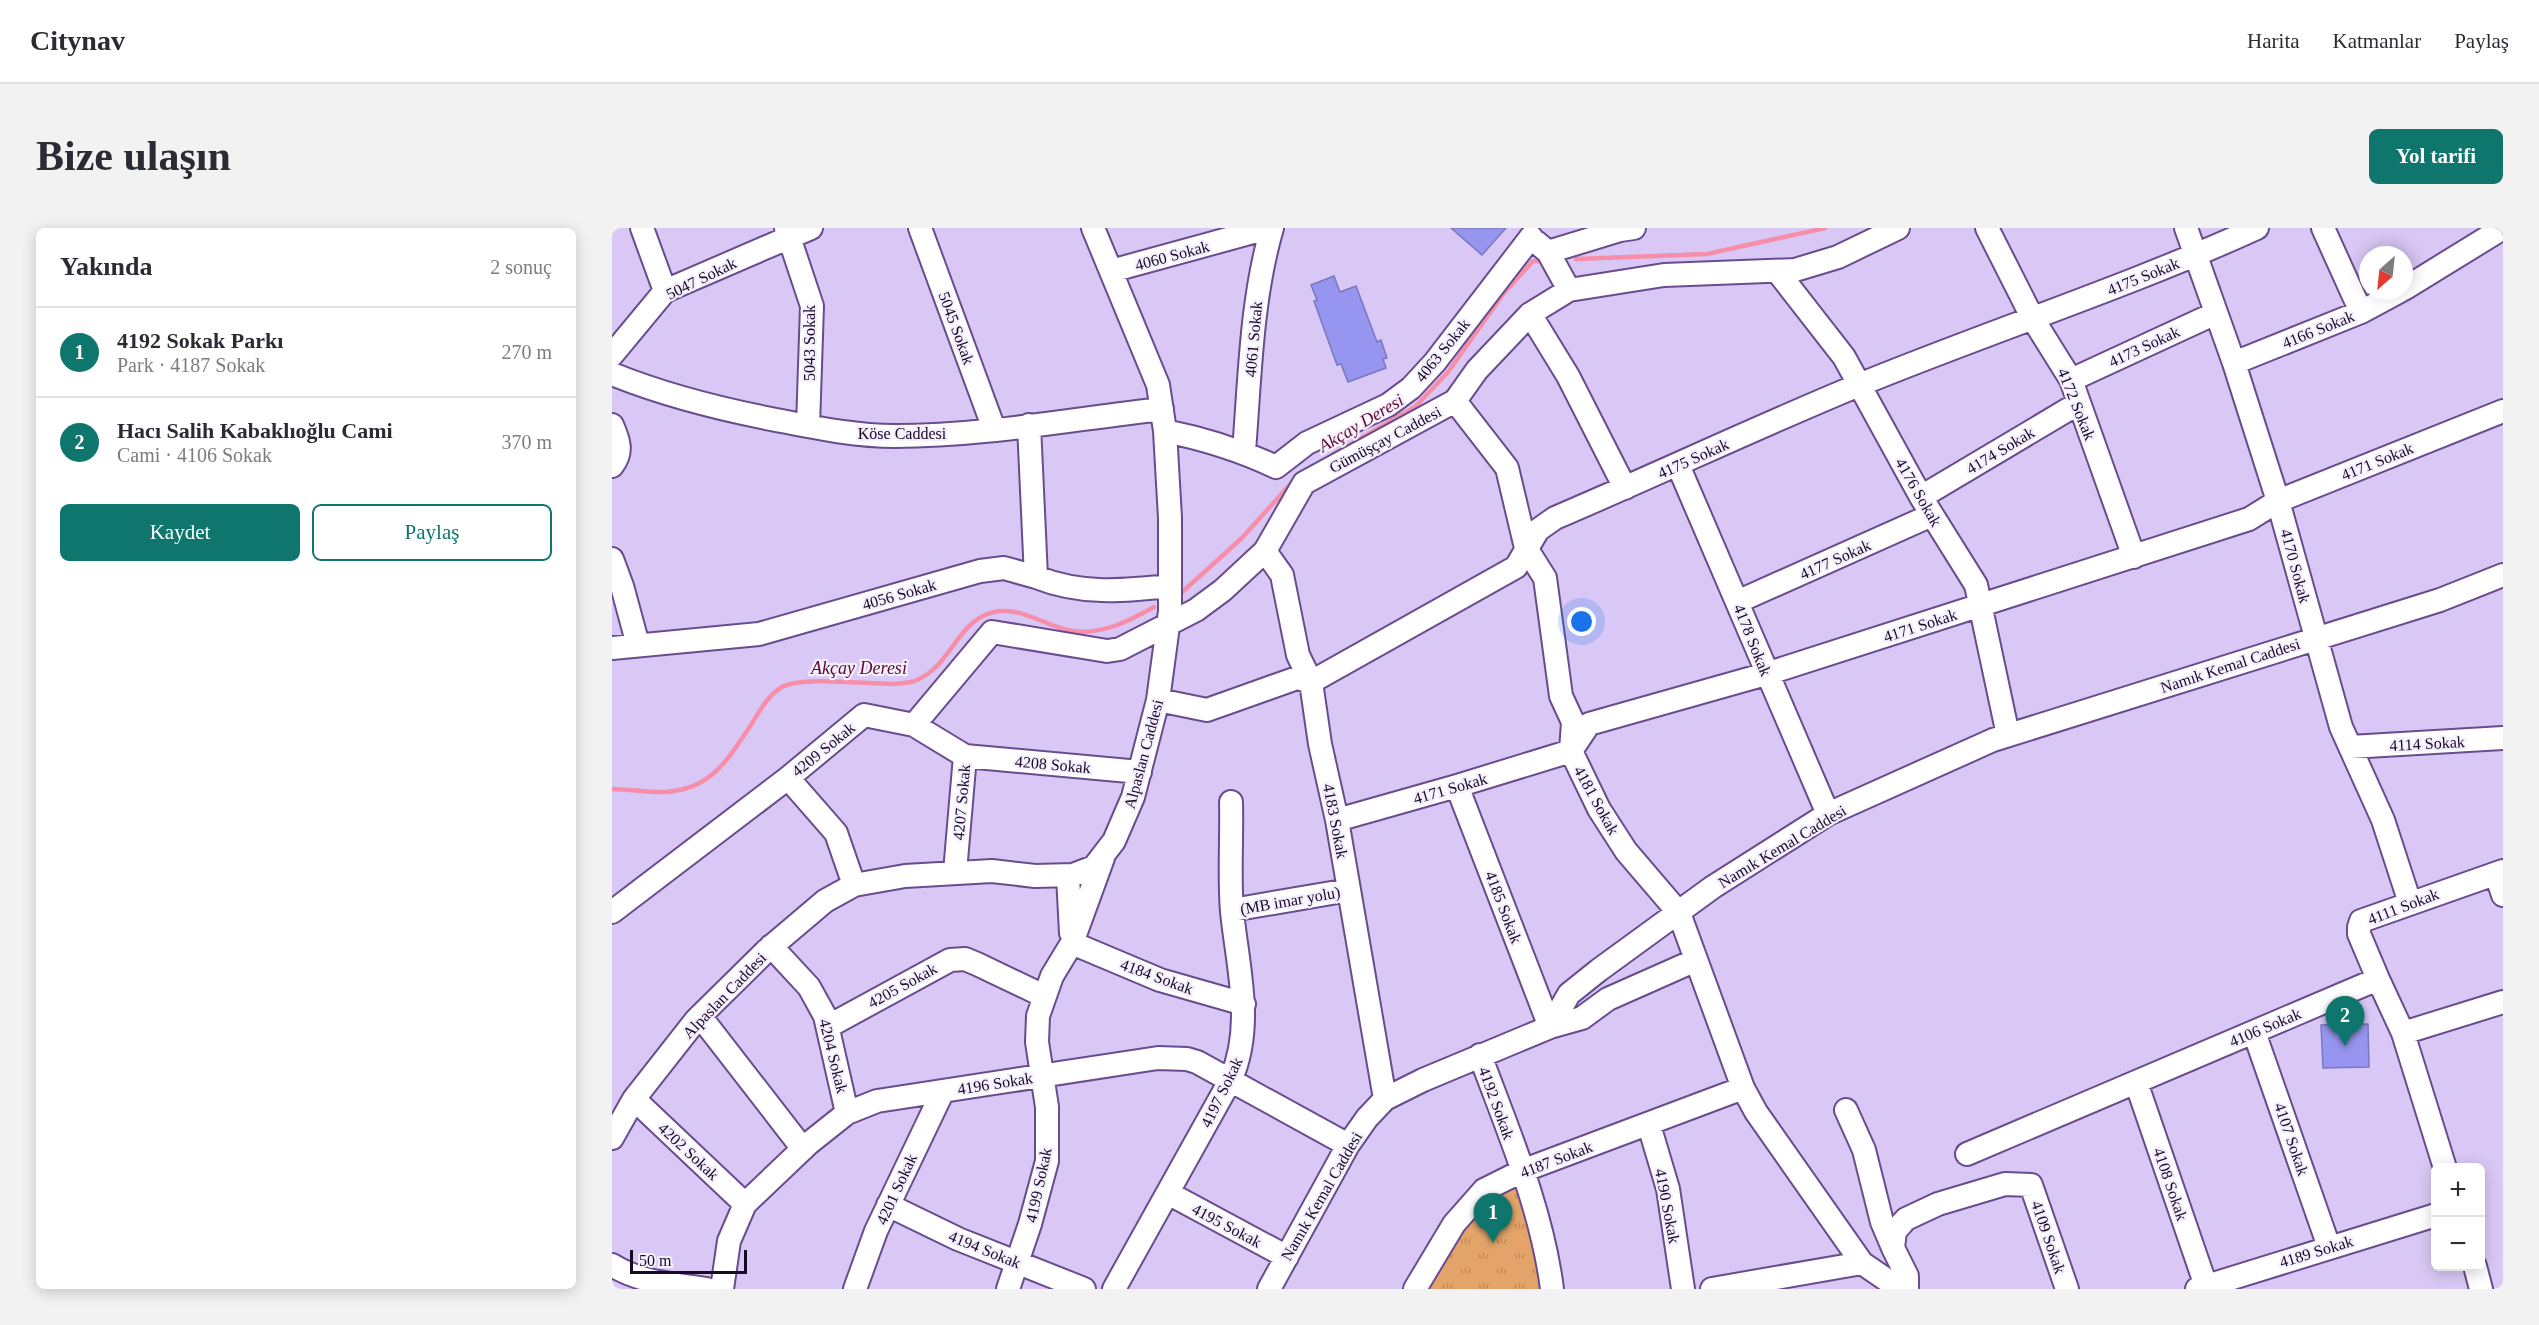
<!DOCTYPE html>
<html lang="tr">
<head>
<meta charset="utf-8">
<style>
  body { margin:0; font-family:Georgia,serif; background:#f2f2f3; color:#2b2b33 }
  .controls { position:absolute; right:18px; bottom:18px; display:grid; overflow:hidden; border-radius:9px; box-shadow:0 3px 15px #0003 }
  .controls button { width:54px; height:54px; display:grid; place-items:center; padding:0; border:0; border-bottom:2px solid #e1e1e2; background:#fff; color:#2b2b33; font:30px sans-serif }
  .compass { position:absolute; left:1747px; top:18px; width:54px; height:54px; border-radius:50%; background:#fff; box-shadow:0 3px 15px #0003; rotate:207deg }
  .scale { position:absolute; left:18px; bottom:15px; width:117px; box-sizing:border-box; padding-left:6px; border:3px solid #170a25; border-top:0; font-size:16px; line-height:21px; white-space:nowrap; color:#170a25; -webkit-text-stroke:4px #f5effe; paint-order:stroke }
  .you { position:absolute; left:970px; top:394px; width:21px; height:21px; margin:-15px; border:4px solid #fff; border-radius:50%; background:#1a73e8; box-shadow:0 0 0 9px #1a73e833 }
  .badge { display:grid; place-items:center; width:39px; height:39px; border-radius:50%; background:#0f766e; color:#fff; font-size:20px; font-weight:700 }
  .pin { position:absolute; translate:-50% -50px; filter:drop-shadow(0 2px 3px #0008) }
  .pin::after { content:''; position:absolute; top:32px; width:21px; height:18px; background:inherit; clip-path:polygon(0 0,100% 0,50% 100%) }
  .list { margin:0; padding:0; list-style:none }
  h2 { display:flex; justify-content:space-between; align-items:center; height:78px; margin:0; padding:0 24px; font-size:26px }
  h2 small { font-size:20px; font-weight:400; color:#7c7c81 }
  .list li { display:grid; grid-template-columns:39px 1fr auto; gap:18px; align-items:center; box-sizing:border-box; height:90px; padding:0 24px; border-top:2px solid #e1e1e2 }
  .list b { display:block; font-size:22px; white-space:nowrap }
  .list p { margin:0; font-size:20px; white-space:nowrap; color:#7c7c81 }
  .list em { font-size:20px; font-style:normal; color:#7c7c81 }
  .actions { display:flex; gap:12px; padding:18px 24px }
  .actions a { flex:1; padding:14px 0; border:2px solid #0f766e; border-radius:9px; text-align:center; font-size:21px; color:#0f766e }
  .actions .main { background:#0f766e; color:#fff }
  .map { position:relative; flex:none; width:1891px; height:1061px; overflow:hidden; border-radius:9px }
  header { display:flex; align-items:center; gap:36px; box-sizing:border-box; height:84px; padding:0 30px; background:#fff; border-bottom:2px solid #e1e1e2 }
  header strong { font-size:28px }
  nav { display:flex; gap:33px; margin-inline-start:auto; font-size:21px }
  .intro { display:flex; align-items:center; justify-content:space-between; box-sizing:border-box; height:144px; padding:0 36px }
  h1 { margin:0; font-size:42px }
  .button { padding:15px 27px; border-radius:9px; background:#0f766e; color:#fff; font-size:21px; font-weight:700 }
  main { display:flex; gap:36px; padding:0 36px }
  aside { flex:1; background:#fff; border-radius:9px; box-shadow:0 3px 15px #0003 }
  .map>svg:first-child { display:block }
</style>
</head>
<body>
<header>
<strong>Citynav</strong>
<nav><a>Harita</a><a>Katmanlar</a><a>Paylaş</a></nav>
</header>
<div class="intro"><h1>Bize ulaşın</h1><a class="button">Yol tarifi</a></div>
<main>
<aside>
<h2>Yakında<small>2 sonuç</small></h2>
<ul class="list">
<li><span class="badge">1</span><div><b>4192 Sokak Parkı</b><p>Park · 4187 Sokak</p></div><em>270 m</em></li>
<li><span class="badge">2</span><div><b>Hacı Salih Kabaklıoğlu Cami</b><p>Cami · 4106 Sokak</p></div><em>370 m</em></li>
</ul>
<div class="actions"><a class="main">Kaydet</a><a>Paylaş</a></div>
</aside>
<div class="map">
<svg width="1891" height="1061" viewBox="0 0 1891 1061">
  <defs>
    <pattern id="park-tufts" width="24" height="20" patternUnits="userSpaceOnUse" patternTransform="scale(1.5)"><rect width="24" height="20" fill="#e4a469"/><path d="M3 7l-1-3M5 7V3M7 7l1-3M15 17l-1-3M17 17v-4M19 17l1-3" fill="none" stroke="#c38c5b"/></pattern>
  </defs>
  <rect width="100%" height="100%" fill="#d9c8f5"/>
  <path fill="url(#park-tufts)" d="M 904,957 L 929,1034 L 932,1061 L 812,1061 L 871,971 Z"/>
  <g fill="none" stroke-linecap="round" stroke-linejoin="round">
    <path stroke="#f68eaa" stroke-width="4.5" d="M 964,31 L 1095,26 L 1213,0
      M 722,226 L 803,179 L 836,144 L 892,65 L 921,33 L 927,33
      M 568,366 L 630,310 L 682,252
      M 0,561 C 18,561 36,565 54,564 C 100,561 116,531 139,497 C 147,484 156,467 170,459 C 191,448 253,456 279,456 C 287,455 297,456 305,452 C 336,439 344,400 373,387 C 403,373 433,399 461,403 C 490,407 517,393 542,379"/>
  </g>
  <path fill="#9695ef" stroke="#7978bf" stroke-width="1.5" d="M 839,0 L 894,0 L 870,27 Z
    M 722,48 L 728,64 L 744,58 L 765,114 L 769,112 L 775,130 L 771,131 L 774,140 L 736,154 L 729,136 L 725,137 L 702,73 L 705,72 L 699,57 Z
    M 1756,796 L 1757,839 L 1711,840 L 1709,797 Z"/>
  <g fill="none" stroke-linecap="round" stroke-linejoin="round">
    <defs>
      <path id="minor" d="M 30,0 L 53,63
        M 174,0 L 200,78 L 196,198
        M 308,0 L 382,201
        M 1375,0 L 1421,91 L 1459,152 L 1522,329
        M 1574,0 L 1622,135 L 1666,273 L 1729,499 L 1771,592 L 1798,675
        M 1711,0 L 1749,84
        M 924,14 L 936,24 L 957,62
        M 936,24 L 1008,2 L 1022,0
        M 499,43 L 656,0
        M 1165,43 L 1232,129 L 1309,269 L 1364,357 L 1396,507
        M 1792,61 L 1891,0
        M 918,86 L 956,148 L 1013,260
        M 0,127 L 53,63 L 199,0
        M 1622,135 L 1749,84 L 1788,63
        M 0,146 C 57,169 115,183 175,194 C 210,201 246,208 283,208 C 372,208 461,191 550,181
        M 1459,152 L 1604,85
        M 843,173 L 895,240 L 914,320 L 933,350 L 949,468 L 961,494 L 959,523 L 987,581 L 1014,623 L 1067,685 L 1131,860 L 1144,884 L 1250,1035 L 1288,1061
        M 0,197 C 7,213 11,224 0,238
        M 553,203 C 593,211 628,222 664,239 L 695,215 L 776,177 L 799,160 L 823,134 L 919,9
        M 632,223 C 638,149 639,72 660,0
        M 1066,237 L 1216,586
        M 1309,269 L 1467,175
        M 653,323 L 670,347 L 686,427 L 699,454 L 708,516 L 725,592 L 773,871
        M 0,331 L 10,358 L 26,417
        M 424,349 C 469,367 511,363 558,358
        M 1125,374 L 1320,287
        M 0,420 L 147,406 L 368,343 L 392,340 L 424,349 L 417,197
        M 546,472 L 595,482 L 685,450 L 699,454 L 904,339 L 926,302 L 943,290 C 1044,247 1145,199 1247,157 C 1379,103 1515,59 1645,0
        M 302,497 L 353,528 L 343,644
        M 1738,519 L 1891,510
        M 353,528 L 528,544
        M 176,550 L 224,605 L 242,657
        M 845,558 L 938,799 L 970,790 L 996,771 L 1084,732
        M 725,592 L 845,558 L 959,523 L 977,496 L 1154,446 L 1637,291 L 1666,273 L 1891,183
        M 1884,646 L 1891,667
        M 456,648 L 459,705
        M 620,682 L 737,662
        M 0,684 L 176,550 L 252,487 L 302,497 L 380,404 L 495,423 L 508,421 L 584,382 L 611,362 L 653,323 L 692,255 L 843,173 L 865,142 L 918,86 L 957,62 L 1052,47 L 1183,42 L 1226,29 L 1286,0
        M 460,715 L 548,752 L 632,776
        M 159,718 L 197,759 L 213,788 L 235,885
        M 1766,751 L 1747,706 L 1747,699 L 1749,693 L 1891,643
        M 88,788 L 191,921
        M 217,798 L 338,732 L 353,731 L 365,736 L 432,768
        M 1642,804 L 1717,1019
        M 1791,805 L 1891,774
        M 868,827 C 896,903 930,981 940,1061
        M 1524,854 L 1594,1058
        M 22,871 L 133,976
        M 1234,882 L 1252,922 L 1270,994 L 1281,1020
        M 1037,897 L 1056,961 L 1071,1061
        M 0,910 L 22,871 L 84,792 L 154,723 L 213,673 L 242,657 L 293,648 L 380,643 L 423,648 L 461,647 L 482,639 L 502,613 L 521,569 L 546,472 L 558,383 L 558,290 L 553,203 L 546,157 L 481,0
        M 1355,926 L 1766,751 L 1791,805 L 1833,940
        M 556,965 L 675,1029
        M 276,977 L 346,1011 L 472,1061
        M 0,1037 C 28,1055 63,1056 95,1061
        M 1863,1038 L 1869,1061
        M 110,1061 L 117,1013 L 133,976 L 196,916 L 235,885 L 265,873 L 546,830 L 575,831 L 585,834 L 736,917
        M 243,1061 L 264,1003 L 331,863
        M 396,1061 L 418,996 L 435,933 L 435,879 L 425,814 L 426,788 L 440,748 L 460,715 L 491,630
        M 502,1061 L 619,851 C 642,797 626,741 620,684 C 617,648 620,611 619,574
        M 657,1061 L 736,917 L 755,890 L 773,871 L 811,852 L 938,799 L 957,766 L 987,742 L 1101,659 L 1216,586 L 1381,512 L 1828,372 L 1891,347
        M 803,1061 L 842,996 L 872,962 L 910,943 L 1131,860
        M 1100,1061 L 1250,1035
        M 1295,1061 L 1295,1048 L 1281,1020 L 1283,1003 L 1294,991 L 1326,976 L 1393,956 L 1419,957 L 1455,1061
        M 1585,1061 L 1824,987"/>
    </defs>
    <use href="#minor" stroke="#694c8e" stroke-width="26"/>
    <use href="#minor" stroke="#fff" stroke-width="22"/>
  </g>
  <g text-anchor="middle" stroke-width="4.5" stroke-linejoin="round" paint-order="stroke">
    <g font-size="16" fill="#170a25" stroke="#f5effe">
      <text transform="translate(560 27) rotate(-15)" y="6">4060 Sokak</text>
      <text transform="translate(1531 48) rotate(-22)" y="6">4175 Sokak</text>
      <text transform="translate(89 50) rotate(-26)" y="6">5047 Sokak</text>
      <text transform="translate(345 100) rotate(70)" y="6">5045 Sokak</text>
      <text transform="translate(1706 101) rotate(-22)" y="6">4166 Sokak</text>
      <text transform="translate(641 111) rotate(-85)" y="6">4061 Sokak</text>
      <text transform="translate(197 115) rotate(-90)" y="6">5043 Sokak</text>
      <text transform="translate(1532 118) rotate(-25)" y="6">4173 Sokak</text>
      <text transform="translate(830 122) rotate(-51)" y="6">4063 Sokak</text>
      <text transform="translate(1465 176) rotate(68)" y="6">4172 Sokak</text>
      <text x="290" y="211">Köse Caddesi</text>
      <text transform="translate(773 211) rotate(-28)" y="6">Gümüşçay Caddesi</text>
      <text transform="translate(1388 222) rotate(-31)" y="6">4174 Sokak</text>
      <text transform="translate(1081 230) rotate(-24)" y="6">4175 Sokak</text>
      <text transform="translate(1765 233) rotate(-22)" y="6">4171 Sokak</text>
      <text transform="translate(1307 264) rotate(60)" y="6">4176 Sokak</text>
      <text transform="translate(1223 331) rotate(-24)" y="6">4177 Sokak</text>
      <text transform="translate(1684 338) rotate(75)" y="6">4170 Sokak</text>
      <text transform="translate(287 366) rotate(-16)" y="6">4056 Sokak</text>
      <text transform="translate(1308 397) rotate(-18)" y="6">4171 Sokak</text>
      <text transform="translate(1141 412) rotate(68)" y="6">4178 Sokak</text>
      <text transform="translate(1618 437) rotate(-18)" y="6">Namık Kemal Caddesi</text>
      <text transform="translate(1815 515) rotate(-3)" y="6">4114 Sokak</text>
      <text transform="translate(211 521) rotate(-39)" y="6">4209 Sokak</text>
      <text transform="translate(531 526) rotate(-75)" y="6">Alpaslan Caddesi</text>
      <text transform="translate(441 536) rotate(5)" y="6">4208 Sokak</text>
      <text transform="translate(838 560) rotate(-16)" y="6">4171 Sokak</text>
      <text transform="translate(985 572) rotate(61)" y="6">4181 Sokak</text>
      <text transform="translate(349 574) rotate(-85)" y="6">4207 Sokak</text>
      <text transform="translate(724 593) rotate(79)" y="6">4183 Sokak</text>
      <text transform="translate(1170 618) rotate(-31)" y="6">Namık Kemal Caddesi</text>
      <text transform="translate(678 672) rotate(-10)" y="6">(MB imar yolu)</text>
      <text transform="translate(1791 678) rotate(-21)" y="6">4111 Sokak</text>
      <text transform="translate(892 679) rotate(69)" y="6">4185 Sokak</text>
      <text transform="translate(545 748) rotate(20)" y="6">4184 Sokak</text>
      <text transform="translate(290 757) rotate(-29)" y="6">4205 Sokak</text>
      <text transform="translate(112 767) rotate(-46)" y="6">Alpaslan Caddesi</text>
      <text transform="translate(1653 799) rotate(-23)" y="6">4106 Sokak</text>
      <text transform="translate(222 828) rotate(76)" y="6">4204 Sokak</text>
      <text transform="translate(383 855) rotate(-9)" y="6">4196 Sokak</text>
      <text transform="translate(609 864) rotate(-64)" y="6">4197 Sokak</text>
      <text transform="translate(885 875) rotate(70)" y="6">4192 Sokak</text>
      <text transform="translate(1680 911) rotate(71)" y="6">4107 Sokak</text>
      <text transform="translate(77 923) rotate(43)" y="6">4202 Sokak</text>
      <text transform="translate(944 931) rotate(-21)" y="6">4187 Sokak</text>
      <text transform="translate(1559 956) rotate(71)" y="6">4108 Sokak</text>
      <text transform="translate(426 957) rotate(-78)" y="6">4199 Sokak</text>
      <text transform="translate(284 961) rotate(-65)" y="6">4201 Sokak</text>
      <text transform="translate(709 968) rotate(-60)" y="6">Namık Kemal Caddesi</text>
      <text transform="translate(1056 978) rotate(79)" y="6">4190 Sokak</text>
      <text transform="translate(615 997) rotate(28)" y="6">4195 Sokak</text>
      <text transform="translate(1437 1009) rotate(71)" y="6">4109 Sokak</text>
      <text transform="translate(373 1021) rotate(22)" y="6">4194 Sokak</text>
      <text transform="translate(1704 1023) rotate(-17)" y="6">4189 Sokak</text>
    </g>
    <g font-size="18" font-style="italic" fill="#5d0b2c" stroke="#f5effe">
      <text transform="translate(749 195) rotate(-31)" y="6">Akçay Deresi</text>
      <text x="247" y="446">Akçay Deresi</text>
    </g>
  </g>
</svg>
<div class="controls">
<button>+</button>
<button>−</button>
</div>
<svg class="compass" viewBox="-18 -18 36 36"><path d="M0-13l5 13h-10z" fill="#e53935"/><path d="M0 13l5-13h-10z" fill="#7c7c81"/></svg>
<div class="scale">50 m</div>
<div class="you"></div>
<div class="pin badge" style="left:881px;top:1015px">1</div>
<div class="pin badge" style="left:1733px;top:818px">2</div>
</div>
</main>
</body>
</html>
